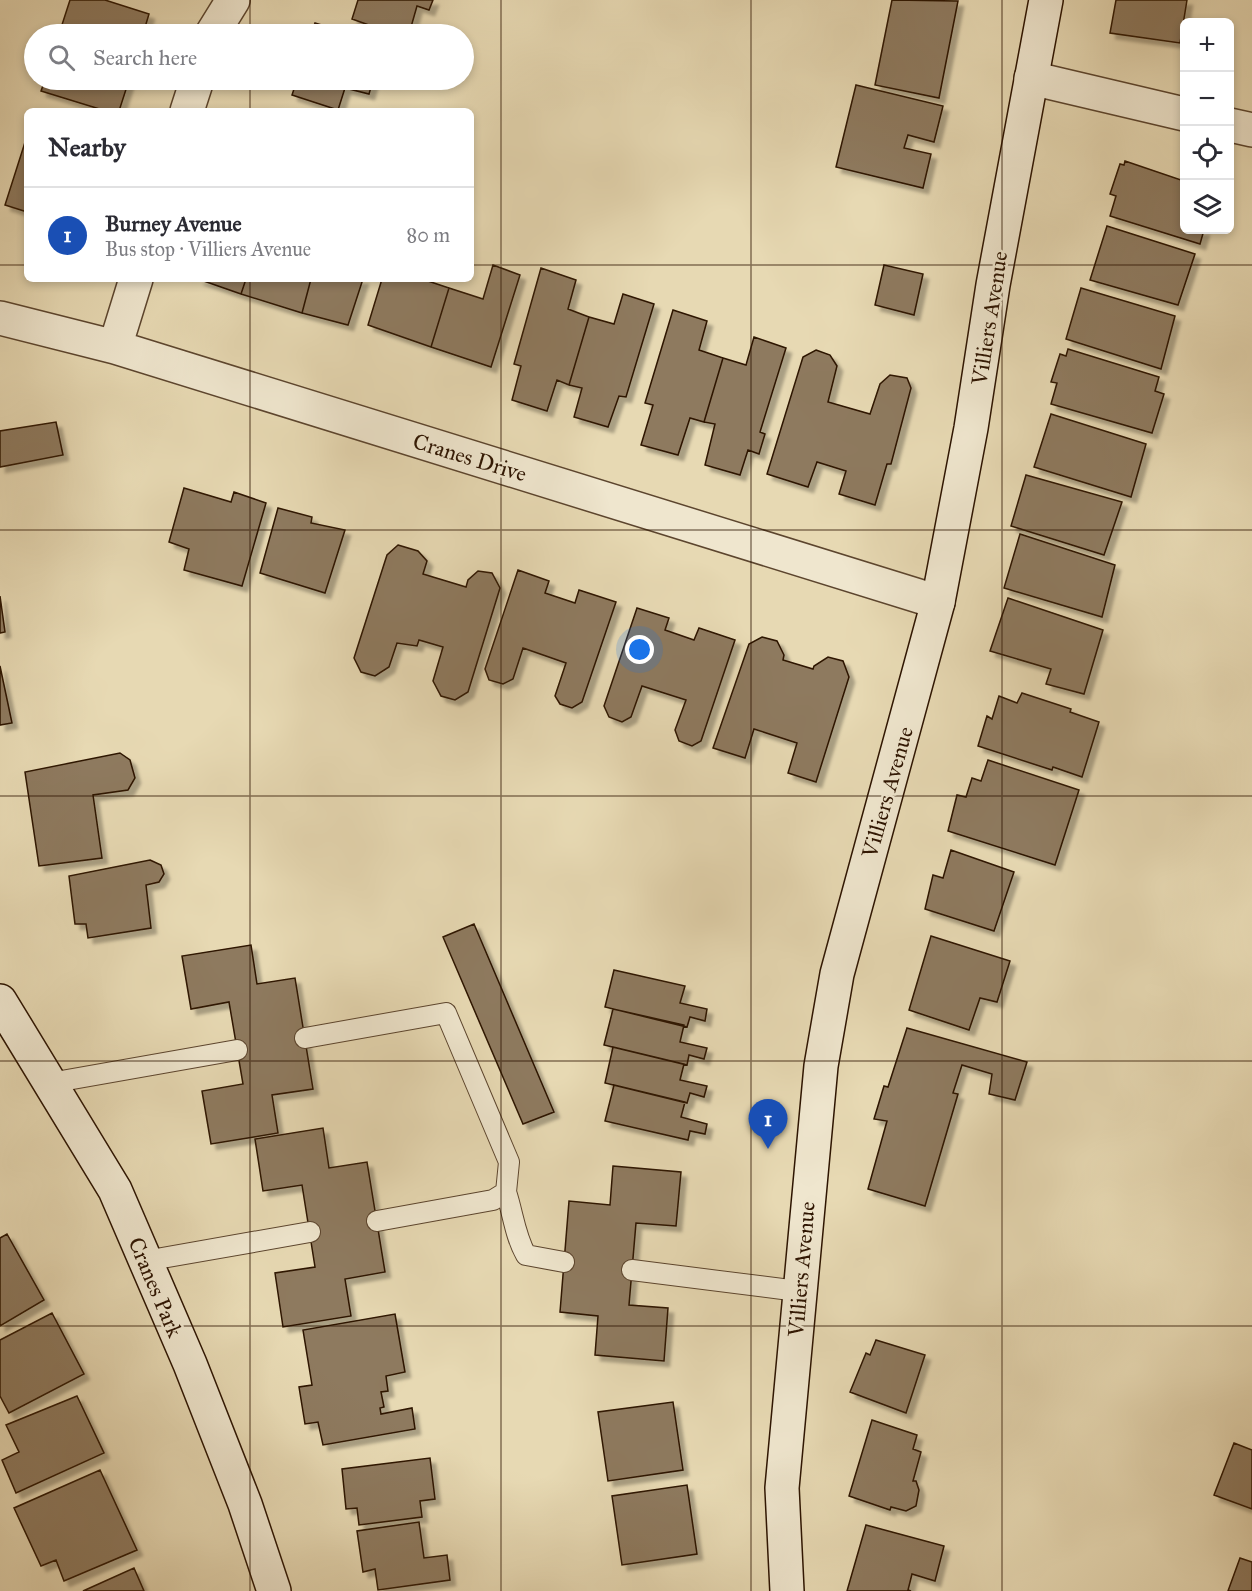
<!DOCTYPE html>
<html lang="en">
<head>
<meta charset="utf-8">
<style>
  body { margin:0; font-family:"IM FELL Great Primer",serif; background:#f2f2f3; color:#2b2b33 }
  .controls { position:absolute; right:18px; top:18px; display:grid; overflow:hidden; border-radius:9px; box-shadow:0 3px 9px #0003 }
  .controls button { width:54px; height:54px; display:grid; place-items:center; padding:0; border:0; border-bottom:2px solid #e1e1e2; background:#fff; color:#2b2b33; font:30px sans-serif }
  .you { position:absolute; left:640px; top:650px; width:21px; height:21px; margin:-15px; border:4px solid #fff; border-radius:50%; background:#1a73e8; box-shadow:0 0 0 9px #1a73e833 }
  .badge { display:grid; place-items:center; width:39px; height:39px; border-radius:50%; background:#8f2418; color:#fff; font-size:20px; font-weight:700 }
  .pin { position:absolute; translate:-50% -50px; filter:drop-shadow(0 2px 3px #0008) }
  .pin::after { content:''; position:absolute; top:32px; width:21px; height:18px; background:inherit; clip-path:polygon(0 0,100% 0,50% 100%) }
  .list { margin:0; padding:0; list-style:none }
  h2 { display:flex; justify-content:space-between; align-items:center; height:78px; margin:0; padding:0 24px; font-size:26px }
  h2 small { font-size:20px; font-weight:400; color:#7c7c81 }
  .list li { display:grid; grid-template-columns:39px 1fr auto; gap:18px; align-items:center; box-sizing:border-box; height:96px; padding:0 24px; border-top:2px solid #e1e1e2 }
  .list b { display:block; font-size:22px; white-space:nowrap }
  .list p { margin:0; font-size:20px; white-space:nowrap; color:#7c7c81 }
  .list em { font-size:20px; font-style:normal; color:#7c7c81 }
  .icon { flex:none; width:33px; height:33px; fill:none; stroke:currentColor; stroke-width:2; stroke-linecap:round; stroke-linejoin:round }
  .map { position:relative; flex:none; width:1252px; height:1591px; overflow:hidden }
  .search { position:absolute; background:#fff; box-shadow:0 3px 9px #0003; left:24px; top:24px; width:450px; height:66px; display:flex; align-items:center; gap:15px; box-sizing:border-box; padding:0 21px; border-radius:33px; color:#7c7c81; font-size:22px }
  .panel { position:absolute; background:#fff; box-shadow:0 3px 9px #0003; left:24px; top:108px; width:450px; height:174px; border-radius:9px }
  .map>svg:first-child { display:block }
</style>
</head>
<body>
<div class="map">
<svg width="1252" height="1591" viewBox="0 0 1252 1591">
  <defs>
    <filter id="shadow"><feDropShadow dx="5.5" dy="5.5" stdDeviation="1.5" flood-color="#0004"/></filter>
  </defs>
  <rect width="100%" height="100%" fill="#e7d9b3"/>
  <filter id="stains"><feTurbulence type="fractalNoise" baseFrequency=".00333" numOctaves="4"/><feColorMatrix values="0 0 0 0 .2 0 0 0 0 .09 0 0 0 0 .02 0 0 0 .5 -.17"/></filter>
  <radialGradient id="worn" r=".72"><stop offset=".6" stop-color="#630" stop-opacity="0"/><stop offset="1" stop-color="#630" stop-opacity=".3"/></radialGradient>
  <path fill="#8e7a5e" stroke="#2d1401" stroke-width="1.5" filter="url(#shadow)" d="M 70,0 L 105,0 L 149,14 L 143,34 L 59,34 Z
    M 358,0 L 433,0 L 429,10 L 417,6 L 409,34 L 394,34 L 352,19 Z
    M 892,0 L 958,1 L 939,98 L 875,85 Z
    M 1116,0 L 1187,0 L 1180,43 L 1110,33 Z
    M 315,23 L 351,34 L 311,34 Z
    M 45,80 L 129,80 L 119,111 L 106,111 L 41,91 Z
    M 297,80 L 373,80 L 369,94 L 345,88 L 338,110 L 292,95 Z
    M 856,85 L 943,106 L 934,142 L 908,135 L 904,148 L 931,154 L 923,188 L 836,167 Z
    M 27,136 L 27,212 L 5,205 Z
    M 1125,161 L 1184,181 L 1184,230 L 1204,230 L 1200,244 L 1110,216 L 1116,196 L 1110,194 L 1120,164 L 1124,165 Z
    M 1107,226 L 1195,254 L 1178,305 L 1090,280 Z
    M 493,265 L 520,275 L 491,367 L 431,347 L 449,288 L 483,299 Z
    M 884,265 L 923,274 L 914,315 L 875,305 Z
    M 541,268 L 576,280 L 568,309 L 589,317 L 569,385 L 557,380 L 547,411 L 512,400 L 521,366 L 514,364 Z
    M 198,279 L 246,279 L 241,294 Z
    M 246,279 L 311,279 L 302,313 L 241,294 Z
    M 311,279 L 363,279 L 348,325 L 302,313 Z
    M 382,279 L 422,279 L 449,288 L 431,347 L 368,325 Z
    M 1081,288 L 1175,316 L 1161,369 L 1066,339 Z
    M 623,294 L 654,304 L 626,397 L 619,396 L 608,427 L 574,417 L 582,388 L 569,385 L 589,317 L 614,324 Z
    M 673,310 L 707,321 L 699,350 L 723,358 L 704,422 L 690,418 L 678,455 L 641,445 L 653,405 L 645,403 Z
    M 754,337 L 786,348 L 760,432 L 765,434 L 759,454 L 748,450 L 740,475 L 705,465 L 715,424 L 704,422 L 723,358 L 746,365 Z
    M 1068,349 L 1159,377 L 1155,391 L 1164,394 L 1152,433 L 1051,404 L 1057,383 L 1051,382 L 1060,354 L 1066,356 Z
    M 816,350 L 830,355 L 837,366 L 828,402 L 870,414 L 880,384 L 890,375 L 907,378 L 911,388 L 891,464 L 887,464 L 875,505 L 839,494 L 846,471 L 817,462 L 808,487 L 767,474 L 803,357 Z
    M 1051,414 L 1146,444 L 1131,497 L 1034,467 Z
    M 56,422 L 63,455 L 0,467 L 0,431 Z
    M 1026,475 L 1122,502 L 1104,555 L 1011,526 Z
    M 184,488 L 231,502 L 234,492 L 266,503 L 242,586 L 184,570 L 189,549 L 169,542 Z
    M 278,508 L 312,517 L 311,523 L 345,530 L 325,593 L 260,573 Z
    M 1020,534 L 1115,565 L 1102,617 L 1004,588 Z
    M 398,545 L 418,551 L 427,561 L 423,574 L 466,587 L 468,580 L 478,571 L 492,573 L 500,588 L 468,692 L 455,700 L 441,696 L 433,681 L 443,647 L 419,640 L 417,646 L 397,643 L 389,667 L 375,676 L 361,672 L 354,658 L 387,555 Z
    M 518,570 L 549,581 L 545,593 L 575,603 L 579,590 L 616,602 L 582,702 L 572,708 L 560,704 L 555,696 L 566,663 L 523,648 L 513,679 L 503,684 L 489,680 L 485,669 Z
    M 0,596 L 5,632 L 0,633 Z
    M 1008,598 L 1103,630 L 1084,694 L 1046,684 L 1051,669 L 990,651 Z
    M 637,608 L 669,618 L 665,630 L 694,640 L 699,628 L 735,640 L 701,741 L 692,746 L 679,741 L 675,730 L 686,700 L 642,686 L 631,717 L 622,722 L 609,717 L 604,706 Z
    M 762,637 L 777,641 L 784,655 L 783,660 L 813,669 L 814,666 L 828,657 L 843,661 L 849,677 L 816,782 L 788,773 L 797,743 L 754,729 L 745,758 L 713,748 L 749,644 Z
    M 0,666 L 12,723 L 0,725 Z
    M 1022,693 L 1071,709 L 1070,712 L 1099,722 L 1082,777 L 1053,767 L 1052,770 L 978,746 L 987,716 L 992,719 L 999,696 L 1017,703 Z
    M 120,753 L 130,760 L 135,778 L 128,790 L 93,795 L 102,858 L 39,866 L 25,772 Z
    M 988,760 L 1079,790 L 1055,865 L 948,831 L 957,795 L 966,797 L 972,778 L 981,781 Z
    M 951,850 L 1014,872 L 994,931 L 925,909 L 933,875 L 943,878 Z
    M 150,860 L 161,865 L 164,874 L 159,882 L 146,885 L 151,928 L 88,938 L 86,924 L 75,924 L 69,876 Z
    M 474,924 L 554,1112 L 523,1124 L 443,937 Z
    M 931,936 L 1010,961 L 997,1002 L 980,998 L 969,1030 L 909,1010 Z
    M 251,945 L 257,984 L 295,978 L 313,1089 L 272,1095 L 278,1133 L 211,1144 L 202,1091 L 243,1084 L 229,1002 L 191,1009 L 182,956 Z
    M 614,970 L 685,986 L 680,1003 L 707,1009 L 705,1021 L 690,1017 L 687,1027 L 605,1007 Z
    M 613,1009 L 684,1025 L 680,1042 L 707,1048 L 704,1059 L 689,1055 L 687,1065 L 604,1045 Z
    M 907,1028 L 1027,1062 L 1015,1100 L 989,1094 L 992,1074 L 962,1065 L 953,1093 L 958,1094 L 925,1206 L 868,1189 L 887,1121 L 874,1119 L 884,1086 L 888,1087 Z
    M 613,1047 L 684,1064 L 680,1080 L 707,1086 L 704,1097 L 690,1093 L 687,1103 L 605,1083 Z
    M 614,1085 L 685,1102 L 681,1117 L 707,1124 L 705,1134 L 690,1131 L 688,1140 L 605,1121 Z
    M 323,1128 L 329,1168 L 367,1162 L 385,1272 L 345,1279 L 351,1316 L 283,1327 L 275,1273 L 315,1267 L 302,1185 L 263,1191 L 255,1139 Z
    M 613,1166 L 681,1172 L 676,1226 L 636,1223 L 629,1305 L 668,1308 L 664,1361 L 595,1355 L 598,1316 L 560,1312 L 569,1201 L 610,1205 Z
    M 7,1234 L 44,1300 L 0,1326 L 0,1238 Z
    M 52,1313 L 84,1374 L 9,1413 L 0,1396 L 0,1340 Z
    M 395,1314 L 405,1372 L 386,1376 L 388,1391 L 381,1392 L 384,1407 L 380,1408 L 381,1414 L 412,1408 L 415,1429 L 323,1445 L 318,1422 L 305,1424 L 299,1387 L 312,1385 L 303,1330 Z
    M 876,1340 L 925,1355 L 906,1413 L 850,1392 L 866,1353 L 870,1355 Z
    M 77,1396 L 104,1453 L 16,1493 L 2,1460 L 19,1452 L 6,1425 Z
    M 673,1402 L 683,1470 L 608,1481 L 598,1412 Z
    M 872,1420 L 917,1435 L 913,1449 L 921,1452 L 913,1481 L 916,1481 L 919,1490 L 916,1506 L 906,1511 L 891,1507 L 890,1510 L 849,1496 Z
    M 1234,1443 L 1252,1450 L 1252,1509 L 1214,1495 Z
    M 430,1458 L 435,1499 L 420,1501 L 422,1517 L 359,1525 L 357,1508 L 346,1509 L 342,1469 Z
    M 100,1470 L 137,1550 L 64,1581 L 56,1560 L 41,1566 L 14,1508 Z
    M 687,1485 L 697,1554 L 622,1565 L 612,1496 Z
    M 419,1522 L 424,1558 L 447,1555 L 450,1580 L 378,1590 L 375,1569 L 363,1572 L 357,1531 Z
    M 866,1525 L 944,1546 L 935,1581 L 912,1574 L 908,1590 L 911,1591 L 847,1591 Z
    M 1240,1558 L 1252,1562 L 1252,1591 L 1228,1591 Z
    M 134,1568 L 144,1591 L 83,1591 Z"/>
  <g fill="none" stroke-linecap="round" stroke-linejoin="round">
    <defs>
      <path id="lane" d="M 305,1038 L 446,1013 L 509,1162 L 506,1192 L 493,1200 L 377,1221
        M 50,1083 L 237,1050
        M 506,1192 C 513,1213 515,1236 526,1255 L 564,1262
        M 145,1261 L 310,1232
        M 632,1270 L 798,1291"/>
      <path id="street" d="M 212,34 L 233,0
        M 1031,78 L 1184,114
        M 187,111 L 197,80
        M 1230,125 L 1252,130
        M 0,318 L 115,347 L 938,602
        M 115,347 L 136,279"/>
      <path id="secondary" d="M 0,1001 L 115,1190 L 190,1364 L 245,1504 L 274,1591
        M 787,1591 L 782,1488 L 821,1066 L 837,974 L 938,602 L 971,428 L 993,285 L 1046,0"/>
    </defs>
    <use href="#lane" stroke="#5c452e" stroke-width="22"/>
    <use href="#street" stroke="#5c452e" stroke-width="36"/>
    <use href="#secondary" stroke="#2d1401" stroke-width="36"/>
    <use href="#lane" stroke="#efe6ce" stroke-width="20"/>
    <use href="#street" stroke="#efe6ce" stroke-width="33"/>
    <use href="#secondary" stroke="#efe6ce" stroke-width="33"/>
  </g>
  <path fill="none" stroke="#2d1401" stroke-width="1.5" stroke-opacity="0.55" d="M 250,0 L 250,34M 501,0 L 501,1591M 751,0 L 751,1591M 1002,0 L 1002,1591M 250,80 L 250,111M 0,265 L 27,265M 471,265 L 1252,265M 250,279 L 250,1591M 0,530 L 1252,530M 0,796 L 1252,796M 0,1061 L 1252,1061M 0,1326 L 1252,1326"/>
  <g text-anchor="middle" stroke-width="5" stroke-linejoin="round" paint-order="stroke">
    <g font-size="22" fill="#2d1401" stroke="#efe6ce">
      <text transform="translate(989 318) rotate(-81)" y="8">Villiers Avenue</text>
      <text transform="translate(470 457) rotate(17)" y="8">Cranes Drive</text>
      <text transform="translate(887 792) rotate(-74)" y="8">Villiers Avenue</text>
      <text transform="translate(801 1269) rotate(-85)" y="8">Villiers Avenue</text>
      <text transform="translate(156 1287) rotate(67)" y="8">Cranes Park</text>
    </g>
  </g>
  <rect width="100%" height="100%" filter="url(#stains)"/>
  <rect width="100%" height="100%" fill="url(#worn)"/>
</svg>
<div class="controls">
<button>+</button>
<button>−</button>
<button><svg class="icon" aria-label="locate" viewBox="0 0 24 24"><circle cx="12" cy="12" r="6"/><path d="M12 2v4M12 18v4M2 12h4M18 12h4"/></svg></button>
<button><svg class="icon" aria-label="layers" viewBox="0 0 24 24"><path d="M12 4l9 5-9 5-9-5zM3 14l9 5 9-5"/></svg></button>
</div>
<div class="you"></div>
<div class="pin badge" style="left:768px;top:1149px;background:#1a4fb4">1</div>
<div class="search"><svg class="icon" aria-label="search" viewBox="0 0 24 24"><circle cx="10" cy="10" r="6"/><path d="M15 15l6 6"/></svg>Search here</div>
<section class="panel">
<h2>Nearby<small></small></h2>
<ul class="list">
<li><span class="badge" style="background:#1a4fb4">1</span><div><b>Burney Avenue</b><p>Bus stop · Villiers Avenue</p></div><em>80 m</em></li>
</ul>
</section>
</div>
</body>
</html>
